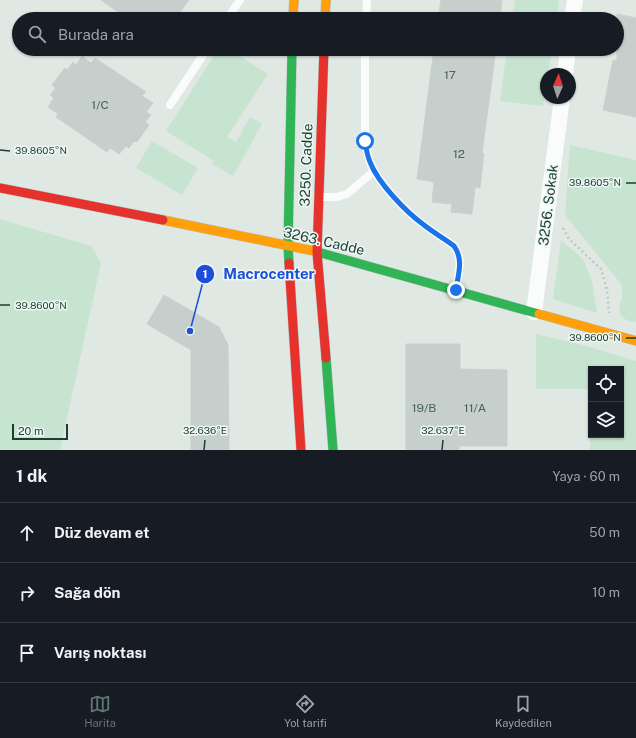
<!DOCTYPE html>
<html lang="tr">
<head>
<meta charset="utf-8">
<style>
  body { margin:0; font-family:"Public Sans",sans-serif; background:#20242c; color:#f1f3f6 }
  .controls { position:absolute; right:12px; bottom:12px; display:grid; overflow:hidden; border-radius:0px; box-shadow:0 1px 3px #0004 }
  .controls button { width:36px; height:36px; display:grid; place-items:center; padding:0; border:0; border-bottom:1px solid #363941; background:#171b24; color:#f1f3f6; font:20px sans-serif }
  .compass { position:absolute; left:540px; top:68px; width:36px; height:36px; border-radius:50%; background:#171b24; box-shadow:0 1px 3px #0004; rotate:3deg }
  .scale { position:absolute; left:12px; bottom:10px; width:56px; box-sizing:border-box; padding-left:4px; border:2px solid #1d3d34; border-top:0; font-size:11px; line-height:14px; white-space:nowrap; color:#1d3d34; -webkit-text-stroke:3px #eef8f3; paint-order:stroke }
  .stop { position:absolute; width:12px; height:12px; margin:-9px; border:3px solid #1a73e8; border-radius:50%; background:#fff }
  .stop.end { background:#1a73e8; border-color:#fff; box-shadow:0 1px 4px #0008 }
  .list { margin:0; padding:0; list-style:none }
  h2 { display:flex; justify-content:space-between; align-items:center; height:52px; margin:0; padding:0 16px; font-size:17px }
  h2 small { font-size:13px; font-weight:400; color:#9ea1a6 }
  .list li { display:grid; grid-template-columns:26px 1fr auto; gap:12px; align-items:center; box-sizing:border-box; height:60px; padding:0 16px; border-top:1px solid #363941 }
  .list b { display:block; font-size:15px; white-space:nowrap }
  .list em { font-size:13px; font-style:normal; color:#9ea1a6 }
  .icon { flex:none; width:22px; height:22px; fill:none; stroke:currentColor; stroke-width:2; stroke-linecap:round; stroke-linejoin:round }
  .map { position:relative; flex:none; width:636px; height:450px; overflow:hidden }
  .search { position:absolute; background:#171b24; box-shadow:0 1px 3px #0004; left:12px; right:12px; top:12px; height:44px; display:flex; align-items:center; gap:10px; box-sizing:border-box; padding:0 14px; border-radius:22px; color:#9ea1a6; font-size:15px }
  .sheet { height:232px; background:#171b24 }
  nav { display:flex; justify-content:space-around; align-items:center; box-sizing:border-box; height:56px; border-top:1px solid #363941; background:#171b24; font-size:11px; color:#9ea1a6 }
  nav a { display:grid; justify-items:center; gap:2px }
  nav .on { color:#617972 }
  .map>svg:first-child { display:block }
</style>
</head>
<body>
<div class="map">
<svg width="636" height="450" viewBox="0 0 636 450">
  <rect width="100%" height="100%" fill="#e0e8e4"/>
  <path fill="#c7e4d0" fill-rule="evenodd" d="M 515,0 L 559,0 L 557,19 L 512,19 Z
    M 218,49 L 229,49 L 268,74 L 227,137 L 236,142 L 250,117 L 262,124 L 233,176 L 212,164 L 214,161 L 166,131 Z
    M 507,49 L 552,49 L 548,74 L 546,74 L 546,88 L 543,106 L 500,101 Z
    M 152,141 L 198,168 L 182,195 L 136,168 Z
    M 570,145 L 636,160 L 636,322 L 626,320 L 621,315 L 619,308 L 622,297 L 622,285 L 565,215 Z
    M 0,219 L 91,246 L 101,263 L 60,450 L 0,450 Z
    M 561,240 L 583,259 L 592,281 L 597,313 L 553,299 Z
    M 536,334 L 590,347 L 636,361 L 636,450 L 590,450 L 590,389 L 536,389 ZM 591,369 L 621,369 L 621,435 L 591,435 Z"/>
  <path fill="#c7cfcc" stroke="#c9d1cd" d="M 101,0 L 189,0 L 175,19 L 128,19 Z
    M 441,0 L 502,0 L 500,19 L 438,19 Z
    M 617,14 L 636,18 L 636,117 L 603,110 L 613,60 L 617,61 Z
    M 434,49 L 496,49 L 482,153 L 484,154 L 480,188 L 475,187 L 472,214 L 451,212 L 452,204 L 432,202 L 434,182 L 417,179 Z
    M 82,56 L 91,63 L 95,58 L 146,92 L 142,96 L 153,103 L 146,112 L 151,115 L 145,122 L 149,125 L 137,142 L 134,141 L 129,148 L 126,146 L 119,154 L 110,148 L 107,152 L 56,117 L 58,114 L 48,107 L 54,98 L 50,95 L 56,88 L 52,85 L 65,68 L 67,70 L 73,62 L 76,65 Z
    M 164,295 L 219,327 L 228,345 L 229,450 L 191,450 L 191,350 L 147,324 Z
    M 406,344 L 460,344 L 460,369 L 507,370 L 507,446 L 459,446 L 459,450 L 406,450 Z"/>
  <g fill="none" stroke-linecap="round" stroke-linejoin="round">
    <defs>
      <path id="fast" d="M 314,251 L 539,314
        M 289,263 L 288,246 L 292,49
        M 326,358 L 333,450"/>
      <path id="slow" d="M 293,19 L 294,0
        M 325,19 L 326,0
        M 163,220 L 314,251
        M 539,314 L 636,341"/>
      <path id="jam" d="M 324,49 L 317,252 L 326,358
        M 0,188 L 163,220
        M 289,263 L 301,450"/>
    </defs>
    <use href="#fast" stroke="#b9c5c0" stroke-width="10"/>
    <use href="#slow" stroke="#b9c5c0" stroke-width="10"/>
    <use href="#jam" stroke="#b9c5c0" stroke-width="10"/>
    <path stroke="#bec9c6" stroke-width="2.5" stroke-dasharray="2 3" stroke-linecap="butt" d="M 563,228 L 569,239 L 601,269 L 607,290 L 609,313"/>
    <path stroke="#fafcfb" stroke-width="8" d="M 227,19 L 240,0
      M 366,19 L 367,0
      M 365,49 L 365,141 C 366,148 367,155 370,162 C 378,183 406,212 424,225 C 434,233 445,239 454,246 C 464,260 458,273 456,289
      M 170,105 L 207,49
      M 320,197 L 337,197 L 347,194 L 374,171"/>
    <path stroke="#fafcfb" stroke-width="16" d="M 572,19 L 575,0
      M 565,74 L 568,49
      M 534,312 L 562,98"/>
    <use href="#fast" stroke="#30b455" stroke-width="9"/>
    <use href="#slow" stroke="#ff9f0a" stroke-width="9"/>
    <use href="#jam" stroke="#e5322d" stroke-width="9"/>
  </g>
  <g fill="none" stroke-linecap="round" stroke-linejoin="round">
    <path stroke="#1a73e8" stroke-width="5" d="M 365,141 C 366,148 367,155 370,162 C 378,183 406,212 424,225 C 434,233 445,239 454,246 C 464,260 458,274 456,290"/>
  </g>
  <path fill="none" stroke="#1d3d34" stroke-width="1.5" d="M 0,150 L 10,151M 626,183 L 636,183M 0,305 L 10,305M 626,338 L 636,338M 204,450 L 205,440M 442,450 L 443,440"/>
  <g text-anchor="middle" stroke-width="3" stroke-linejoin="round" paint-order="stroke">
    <g font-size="12" fill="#48625b">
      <text x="450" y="79">17</text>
      <text x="100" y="109">1/C</text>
      <text x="459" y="158">12</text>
      <text x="424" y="412">19/B</text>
      <text x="475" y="412">11/A</text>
    </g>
    <g font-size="14" fill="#1d3d34" stroke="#eef8f3">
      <text transform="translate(306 165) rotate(-88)" y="5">3250. Cadde</text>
      <text transform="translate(548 205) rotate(-83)" y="5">3256. Sokak</text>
      <text transform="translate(324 241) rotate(13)" y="5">3263. Cadde</text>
    </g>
  </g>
  <g font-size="10" text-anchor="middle" fill="#1d3d34" stroke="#eef8f3" stroke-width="3" stroke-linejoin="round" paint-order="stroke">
    <text x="41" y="154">39.8605°N</text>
    <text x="595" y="186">39.8605°N</text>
    <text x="41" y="309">39.8600°N</text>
    <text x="595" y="341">39.8600°N</text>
    <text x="205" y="434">32.636°E</text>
    <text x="443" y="434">32.637°E</text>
  </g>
  <path fill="none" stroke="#1d4ed8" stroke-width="1.5" d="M190 331L205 274"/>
  <g fill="#1d4ed8" stroke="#eef8f3" stroke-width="1.5">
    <circle cx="190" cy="331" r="4"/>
    <circle cx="205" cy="274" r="10"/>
  </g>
  <g font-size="12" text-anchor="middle" font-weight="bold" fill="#fff">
    <text x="205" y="278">1</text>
  </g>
  <g font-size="15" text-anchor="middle" font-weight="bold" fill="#1d4ed8" stroke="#eef8f3" stroke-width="3" stroke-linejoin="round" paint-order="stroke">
    <text x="269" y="279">Macrocenter</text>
  </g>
</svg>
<div class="controls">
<button><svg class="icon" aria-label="locate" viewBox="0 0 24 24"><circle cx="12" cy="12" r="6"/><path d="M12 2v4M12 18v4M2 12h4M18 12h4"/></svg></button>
<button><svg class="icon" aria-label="layers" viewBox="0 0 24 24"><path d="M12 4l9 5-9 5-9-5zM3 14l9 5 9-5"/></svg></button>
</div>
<svg class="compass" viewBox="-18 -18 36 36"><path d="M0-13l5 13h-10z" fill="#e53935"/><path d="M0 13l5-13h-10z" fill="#9ea1a6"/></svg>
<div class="scale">20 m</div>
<div class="stop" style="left:365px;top:141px"></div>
<div class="stop end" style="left:456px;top:290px"></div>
<div class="search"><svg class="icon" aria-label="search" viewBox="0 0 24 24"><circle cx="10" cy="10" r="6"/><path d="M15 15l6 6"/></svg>Burada ara</div>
</div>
<section class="sheet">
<h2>1 dk<small>Yaya · 60 m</small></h2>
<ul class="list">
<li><svg class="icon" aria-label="ahead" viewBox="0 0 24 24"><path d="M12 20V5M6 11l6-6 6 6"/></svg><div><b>Düz devam et</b></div><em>50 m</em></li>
<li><svg class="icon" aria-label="right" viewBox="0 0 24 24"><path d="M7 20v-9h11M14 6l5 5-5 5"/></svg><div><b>Sağa dön</b></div><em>10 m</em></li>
<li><svg class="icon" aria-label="arrive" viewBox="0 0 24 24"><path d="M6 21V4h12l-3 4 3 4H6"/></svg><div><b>Varış noktası</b></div></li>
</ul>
</section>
<nav>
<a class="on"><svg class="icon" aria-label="map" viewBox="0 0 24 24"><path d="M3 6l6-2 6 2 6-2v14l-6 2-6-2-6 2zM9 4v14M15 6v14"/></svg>Harita</a>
<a><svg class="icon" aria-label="directions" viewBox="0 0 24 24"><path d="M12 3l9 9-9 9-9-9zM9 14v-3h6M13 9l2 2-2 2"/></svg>Yol tarifi</a>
<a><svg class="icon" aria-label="saved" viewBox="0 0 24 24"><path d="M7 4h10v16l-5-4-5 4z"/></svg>Kaydedilen</a>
</nav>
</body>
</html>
